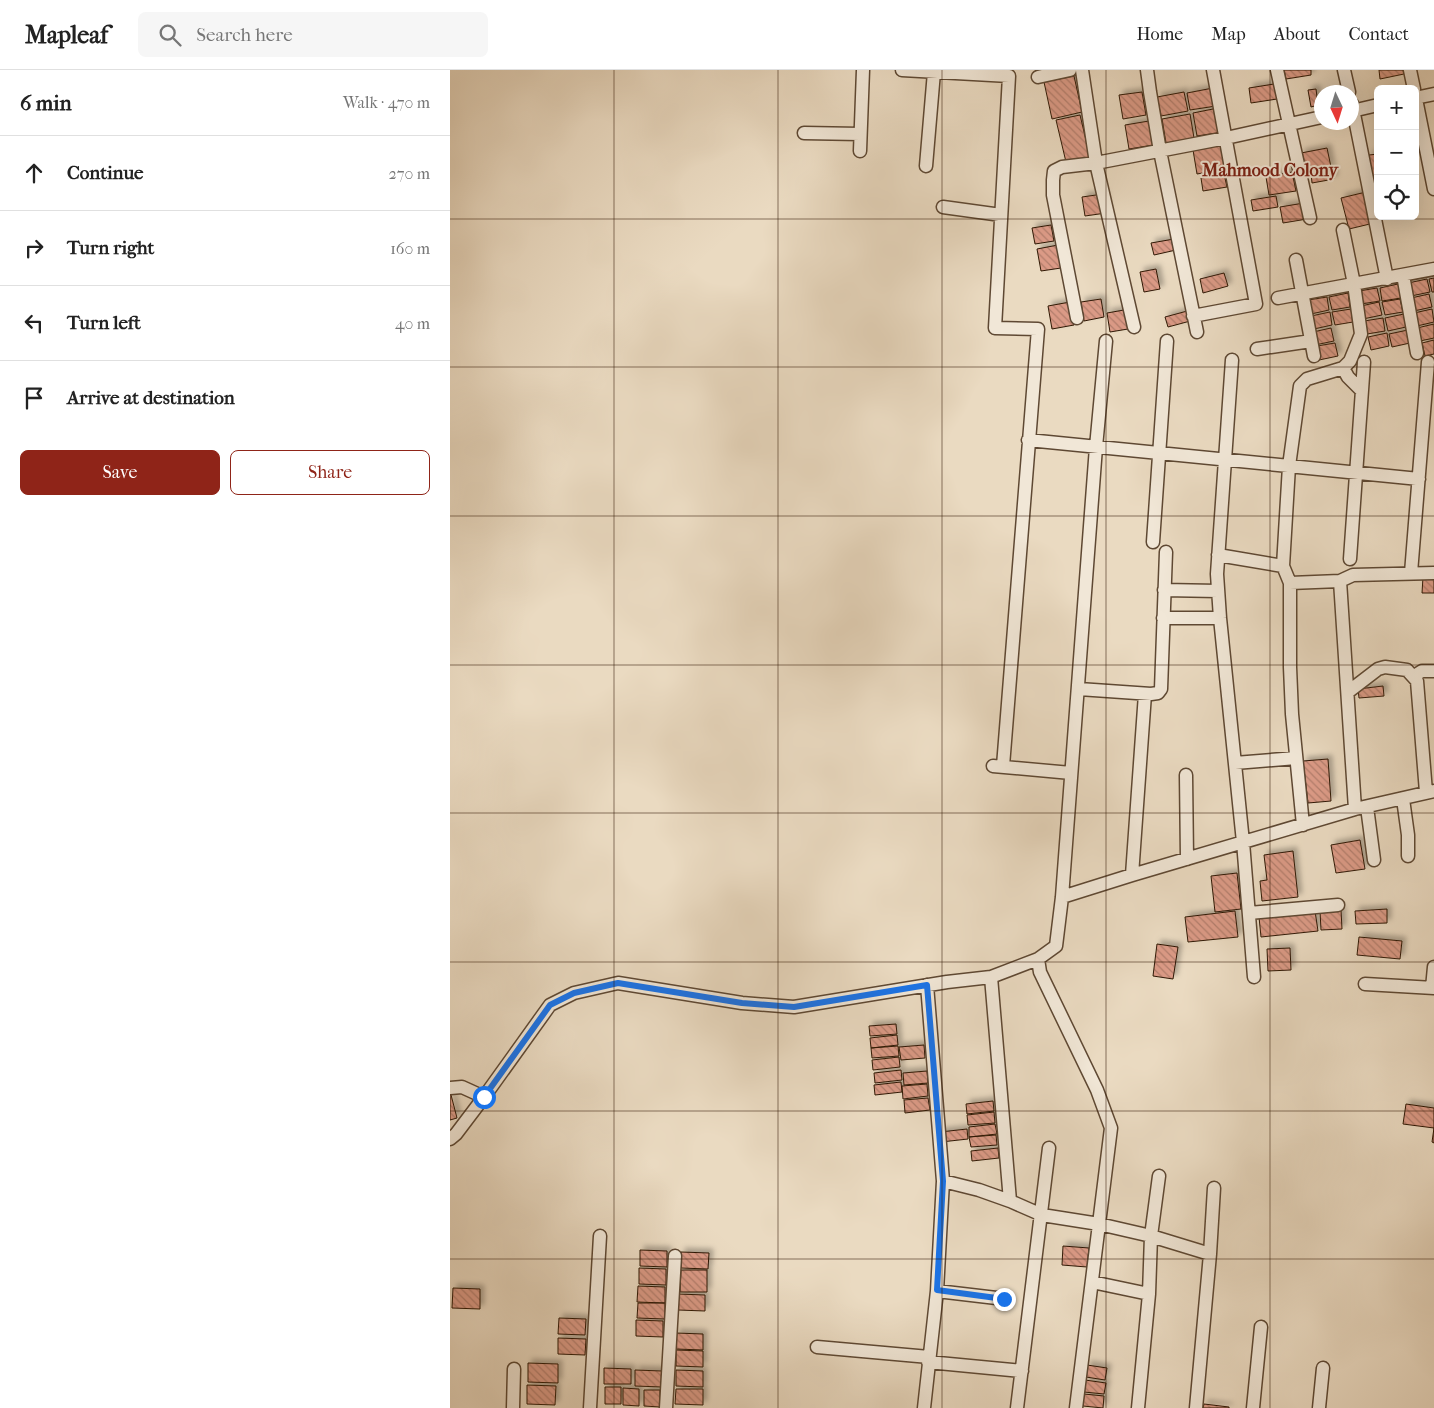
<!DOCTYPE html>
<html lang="en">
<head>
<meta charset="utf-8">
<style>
  body { margin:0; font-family:"IM FELL French Canon",serif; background:#f6f6f6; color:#222 }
  .controls { position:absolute; right:15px; top:15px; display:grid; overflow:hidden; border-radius:8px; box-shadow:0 5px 20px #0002 }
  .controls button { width:45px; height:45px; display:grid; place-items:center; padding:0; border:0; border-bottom:1px solid #e0e0e0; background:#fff; color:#222; font:25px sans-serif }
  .compass { position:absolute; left:864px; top:15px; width:45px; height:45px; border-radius:50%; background:#fff; box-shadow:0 5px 20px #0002; rotate:176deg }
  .stop { position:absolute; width:15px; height:15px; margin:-11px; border:4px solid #1a73e8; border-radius:50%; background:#fff }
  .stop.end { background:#1a73e8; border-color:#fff; box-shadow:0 1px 5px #0008 }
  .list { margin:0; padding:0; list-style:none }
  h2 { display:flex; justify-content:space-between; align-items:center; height:65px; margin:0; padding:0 20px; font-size:21px }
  h2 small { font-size:16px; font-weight:400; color:#767676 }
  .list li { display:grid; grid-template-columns:32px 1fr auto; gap:15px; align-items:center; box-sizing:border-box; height:75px; padding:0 20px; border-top:1px solid #e0e0e0 }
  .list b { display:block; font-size:19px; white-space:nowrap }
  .list em { font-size:16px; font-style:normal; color:#767676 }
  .actions { display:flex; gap:10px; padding:15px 20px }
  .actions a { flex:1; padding:11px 0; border:1px solid #8f2418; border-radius:8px; text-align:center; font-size:18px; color:#8f2418 }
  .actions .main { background:#8f2418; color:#fff }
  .icon { flex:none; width:28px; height:28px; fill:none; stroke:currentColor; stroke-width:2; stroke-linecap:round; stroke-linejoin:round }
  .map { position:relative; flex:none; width:984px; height:1338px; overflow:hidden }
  header { display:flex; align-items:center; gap:30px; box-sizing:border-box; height:70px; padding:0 25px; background:#fff; border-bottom:1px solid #e0e0e0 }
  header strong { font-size:24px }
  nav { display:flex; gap:28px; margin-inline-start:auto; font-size:18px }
  .search { width:350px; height:45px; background:#f6f6f6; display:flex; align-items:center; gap:12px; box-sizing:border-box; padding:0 18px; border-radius:8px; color:#767676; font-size:19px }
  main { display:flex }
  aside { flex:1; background:#fff }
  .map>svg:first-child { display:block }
</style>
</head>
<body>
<header>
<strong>Mapleaf</strong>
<div class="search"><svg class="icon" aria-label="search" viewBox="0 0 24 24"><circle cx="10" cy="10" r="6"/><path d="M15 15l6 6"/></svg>Search here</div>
<nav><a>Home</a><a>Map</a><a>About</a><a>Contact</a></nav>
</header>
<main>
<aside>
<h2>6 min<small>Walk · 470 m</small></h2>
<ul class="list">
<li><svg class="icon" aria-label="ahead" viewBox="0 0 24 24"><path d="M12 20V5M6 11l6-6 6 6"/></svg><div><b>Continue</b></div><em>270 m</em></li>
<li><svg class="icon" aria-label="right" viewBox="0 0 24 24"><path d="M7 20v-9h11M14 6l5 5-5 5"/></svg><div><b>Turn right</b></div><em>160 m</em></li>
<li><svg class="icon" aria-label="left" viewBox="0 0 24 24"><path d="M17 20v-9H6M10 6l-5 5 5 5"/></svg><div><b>Turn left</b></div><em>40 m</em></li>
<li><svg class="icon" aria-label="arrive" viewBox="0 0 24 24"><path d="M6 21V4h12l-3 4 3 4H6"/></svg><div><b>Arrive at destination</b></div></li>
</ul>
<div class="actions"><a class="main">Save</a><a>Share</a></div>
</aside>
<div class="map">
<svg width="984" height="1338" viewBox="0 0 984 1338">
  <defs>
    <pattern id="building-back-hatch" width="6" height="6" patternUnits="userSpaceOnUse" patternTransform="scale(1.25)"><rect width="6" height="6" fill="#db9a86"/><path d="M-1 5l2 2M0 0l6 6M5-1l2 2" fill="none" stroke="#b27d6b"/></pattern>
    <filter id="shadow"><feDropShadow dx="4" dy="-4" stdDeviation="2.5" flood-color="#0004"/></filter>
  </defs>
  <rect width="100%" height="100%" fill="#eadac1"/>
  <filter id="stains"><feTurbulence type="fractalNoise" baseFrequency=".004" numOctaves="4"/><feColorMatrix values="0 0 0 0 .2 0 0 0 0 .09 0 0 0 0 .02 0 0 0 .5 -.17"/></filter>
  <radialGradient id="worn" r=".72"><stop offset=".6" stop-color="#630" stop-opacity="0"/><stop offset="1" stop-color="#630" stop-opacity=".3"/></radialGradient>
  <path fill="url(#building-back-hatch)" stroke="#2f1804" filter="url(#shadow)" d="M 834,0 L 861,0 L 861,5 L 836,9 Z
    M 929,0 L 953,0 L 954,4 L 930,9 Z
    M 624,6 L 632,42 L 602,49 L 594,12 Z
    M 824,14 L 827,29 L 801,33 L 799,18 Z
    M 763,18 L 766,36 L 740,40 L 737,23 Z
    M 866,19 L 868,35 L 861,37 L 858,20 Z
    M 692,22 L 696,45 L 673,49 L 669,25 Z
    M 734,22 L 738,41 L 711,46 L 707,27 Z
    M 768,38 L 772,62 L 747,66 L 743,43 Z
    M 740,44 L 744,68 L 716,73 L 712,49 Z
    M 630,45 L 640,87 L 616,92 L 606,50 Z
    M 699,51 L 703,75 L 679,79 L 675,55 Z
    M 771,75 L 775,99 L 747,104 L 743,80 Z
    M 877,78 L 881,97 L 854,102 L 851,83 Z
    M 928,84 L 928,124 L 925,125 L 919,85 Z
    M 882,99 L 884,109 L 862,113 L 861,103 Z
    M 842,102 L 846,121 L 819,125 L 816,107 Z
    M 774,104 L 777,117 L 753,121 L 751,108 Z
    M 916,122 L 924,153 L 899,159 L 891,128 Z
    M 653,124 L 656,143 L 635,146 L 632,127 Z
    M 826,126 L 828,137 L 803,141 L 801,130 Z
    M 854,133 L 857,149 L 833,153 L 830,137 Z
    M 601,155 L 604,171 L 585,174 L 582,158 Z
    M 724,169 L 726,180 L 704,185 L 701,173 Z
    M 608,175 L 611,198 L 591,201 L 587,179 Z
    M 706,199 L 710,219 L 694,222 L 690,202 Z
    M 774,203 L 778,216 L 753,223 L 750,209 Z
    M 984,208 L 984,222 L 982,222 L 979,209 Z
    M 977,209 L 980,222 L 961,226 L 958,213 Z
    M 948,214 L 951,228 L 932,231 L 930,218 Z
    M 927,218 L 930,231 L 911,234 L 909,221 Z
    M 898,223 L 900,237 L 882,240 L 879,227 Z
    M 979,224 L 982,237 L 964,241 L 961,228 Z
    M 877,227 L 879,240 L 861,244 L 858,230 Z
    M 651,229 L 654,247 L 634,251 L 631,232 Z
    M 950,229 L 953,242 L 935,245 L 932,232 Z
    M 620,232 L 624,255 L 602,259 L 598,236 Z
    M 929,232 L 932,245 L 913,249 L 911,236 Z
    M 901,239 L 903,252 L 885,255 L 882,242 Z
    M 982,239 L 984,252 L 967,256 L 964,243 Z
    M 674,240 L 678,259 L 660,262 L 657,243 Z
    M 741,240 L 744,250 L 718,257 L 715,247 Z
    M 880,242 L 882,255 L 864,259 L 861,246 Z
    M 954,244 L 956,257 L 938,261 L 935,248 Z
    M 933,248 L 935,261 L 917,264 L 914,251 Z
    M 984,254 L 984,268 L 970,271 L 967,258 Z
    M 881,258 L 884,271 L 865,275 L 863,262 Z
    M 958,260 L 960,273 L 942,277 L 939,264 Z
    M 937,263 L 939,276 L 921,280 L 918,267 Z
    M 984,270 L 984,284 L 975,286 L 972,273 Z
    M 885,273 L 888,286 L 869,290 L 867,276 Z
    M 973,507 L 984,507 L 984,523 L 972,523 Z
    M 933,616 L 934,626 L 909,628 L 908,619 Z
    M 878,689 L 881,731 L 858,733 L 853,691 Z
    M 910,770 L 915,799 L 886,803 L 881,775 Z
    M 843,781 L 848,827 L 812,831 L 810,811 L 817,810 L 814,785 Z
    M 787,803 L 791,839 L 765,842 L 761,806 Z
    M 937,839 L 937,853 L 906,854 L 905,841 Z
    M 891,840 L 892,859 L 871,860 L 870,841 Z
    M 785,841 L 788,867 L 738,872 L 735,847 Z
    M 865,841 L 868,861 L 811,867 L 809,847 Z
    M 909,867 L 952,871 L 950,889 L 907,885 Z
    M 707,874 L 728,877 L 723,909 L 703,906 Z
    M 840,878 L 841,900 L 818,901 L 817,879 Z
    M 446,954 L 447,964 L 420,966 L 419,956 Z
    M 447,965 L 448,975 L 421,978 L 420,968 Z
    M 474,975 L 475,988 L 451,990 L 449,977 Z
    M 448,976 L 449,986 L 422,988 L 421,978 Z
    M 449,987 L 450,997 L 423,1000 L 422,990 Z
    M 451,1000 L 452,1010 L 425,1013 L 424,1003 Z
    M 477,1001 L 478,1013 L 454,1015 L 453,1003 Z
    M 451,1012 L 452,1022 L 425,1025 L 424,1015 Z
    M 477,1014 L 478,1026 L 453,1029 L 452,1016 Z
    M 0,1021 L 7,1048 L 0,1050 Z
    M 478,1028 L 480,1040 L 455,1043 L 454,1030 Z
    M 543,1031 L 544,1041 L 517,1044 L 516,1034 Z
    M 956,1034 L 984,1038 L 984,1073 L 982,1072 L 984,1058 L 953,1054 Z
    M 544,1042 L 545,1053 L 518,1055 L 517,1045 Z
    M 545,1054 L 547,1064 L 519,1067 L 519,1057 Z
    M 517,1059 L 518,1069 L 491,1072 L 490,1062 Z
    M 546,1065 L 547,1075 L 521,1077 L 519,1067 Z
    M 548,1078 L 549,1088 L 522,1091 L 521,1081 Z
    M 613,1176 L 639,1178 L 637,1197 L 612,1195 Z
    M 190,1180 L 217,1181 L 217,1197 L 190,1196 Z
    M 231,1182 L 259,1183 L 258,1199 L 231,1198 Z
    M 189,1198 L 216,1199 L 216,1215 L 189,1214 Z
    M 231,1200 L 257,1200 L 257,1222 L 230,1222 Z
    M 188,1216 L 215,1217 L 215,1233 L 187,1232 Z
    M 3,1218 L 30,1219 L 30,1239 L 2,1238 Z
    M 228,1224 L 255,1225 L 255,1241 L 228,1240 Z
    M 188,1233 L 215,1233 L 215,1249 L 187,1248 Z
    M 109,1248 L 136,1249 L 135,1265 L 108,1264 Z
    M 186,1250 L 213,1251 L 213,1267 L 186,1266 Z
    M 226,1263 L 253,1264 L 253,1280 L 226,1279 Z
    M 108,1268 L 136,1269 L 135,1285 L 108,1284 Z
    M 226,1280 L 253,1281 L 253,1297 L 226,1296 Z
    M 78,1293 L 108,1294 L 108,1313 L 78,1312 Z
    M 637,1295 L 657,1298 L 655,1310 L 636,1307 Z
    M 154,1298 L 181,1299 L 181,1314 L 154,1314 Z
    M 185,1300 L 212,1301 L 212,1317 L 185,1316 Z
    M 226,1300 L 253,1301 L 253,1317 L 226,1316 Z
    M 635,1310 L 656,1313 L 654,1324 L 634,1322 Z
    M 77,1315 L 106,1316 L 105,1335 L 77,1334 Z
    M 155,1317 L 171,1317 L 171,1334 L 155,1334 Z
    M 173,1318 L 189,1319 L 189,1336 L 173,1335 Z
    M 226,1319 L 253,1319 L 253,1335 L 225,1334 Z
    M 194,1320 L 210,1320 L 210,1337 L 194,1336 Z
    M 634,1324 L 654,1326 L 653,1338 L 633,1336 Z
    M 754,1334 L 779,1337 L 779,1338 L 753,1338 Z"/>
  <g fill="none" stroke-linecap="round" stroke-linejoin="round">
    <defs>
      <path id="minor" d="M 452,0 L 559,6 L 545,258 L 588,259 L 553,696
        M 632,0 L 646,93 L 776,68 L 872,47
        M 697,0 L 700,22 L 710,81 L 747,262
        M 827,0 L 860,148
        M 894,0 L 899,22
        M 960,0 L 964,19
        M 588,7 L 620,0
        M 965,24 L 984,119
        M 965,28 L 984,24
        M 902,34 L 937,209
        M 902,41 L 928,35
        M 354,63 L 410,64
        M 410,81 L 413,0
        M 476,96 L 484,2
        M 493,137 L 551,145
        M 846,190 L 864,286
        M 953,205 L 967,283
        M 828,228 L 984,199
        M 743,246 L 806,234 L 763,0
        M 627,248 L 603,125 L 603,110 L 604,101 L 612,97 L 646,93 L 684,257
        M 807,279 L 861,271
        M 782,290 L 767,504 L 770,548 L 793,772 L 804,907
        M 893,298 L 898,307 L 912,321
        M 578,370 L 969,409
        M 703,472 L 717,271
        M 768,485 L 833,496
        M 900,489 L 914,292
        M 961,503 L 978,292
        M 840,513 L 833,496 L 839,396 L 850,316 L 857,309 L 893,298 L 900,291 L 911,264 L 904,214 L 893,160
        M 714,520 L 768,521
        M 713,548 L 770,548
        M 964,606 L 972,601 L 984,601
        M 629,619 L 701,624 L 708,623 L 711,619 L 716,482
        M 898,622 L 928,599 L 935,597 L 957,600 L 967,611 L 976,722
        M 785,693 L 846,688
        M 543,696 L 621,703
        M 736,705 L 737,789
        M 953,729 L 958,765 L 958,786
        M 917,737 L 924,790
        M 905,739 L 890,511 L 903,505 L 984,503
        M 853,755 L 842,644 L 840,597 L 840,513 L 890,511
        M 682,805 L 695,624
        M 612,827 L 682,805 L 905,739 L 984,721
        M 799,843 L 888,835
        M 588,889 L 590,902 L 647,1020 L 661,1058 L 626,1338
        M 541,907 L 560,1131
        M 915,914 L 984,918
        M 982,918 L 984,897
        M 0,1018 L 12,1017 L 34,1027
        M 0,1069 L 6,1064 L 34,1027 L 100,935 L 124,923 L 168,913 L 292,933 L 344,937 L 497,912 L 541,907 L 588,889 L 606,876 L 612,827 L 646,377 L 656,271
        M 493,1111 L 529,1120 L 560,1131 L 592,1145 L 649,1154 L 701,1166 L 760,1184
        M 642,1212 L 699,1224
        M 487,1221 L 555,1229
        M 367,1277 L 479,1287
        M 478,1292 L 572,1301
        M 63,1338 L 64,1299
        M 140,1338 L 150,1166
        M 216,1338 L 225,1186
        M 474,1338 L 487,1221 L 493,1111 L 477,915
        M 567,1338 L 599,1078
        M 688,1338 L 699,1224 L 701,1166 L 709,1106
        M 746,1338 L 760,1184 L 764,1118
        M 803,1338 L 811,1257
        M 869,1338 L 873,1298"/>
    </defs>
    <use href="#minor" stroke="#5e4833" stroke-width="15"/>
    <use href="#minor" stroke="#f1e7d7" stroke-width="12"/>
  </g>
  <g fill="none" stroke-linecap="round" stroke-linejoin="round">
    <path stroke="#1a73e8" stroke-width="6" d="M 34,1027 L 100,935 L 124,923 L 168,913 L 292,933 L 344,937 L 477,915 L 493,1111 L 487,1220 L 554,1229"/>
  </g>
  <path fill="none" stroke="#2f1804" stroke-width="1" stroke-opacity="0.55" d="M 164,0 L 164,1338M 328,0 L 328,1338M 492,0 L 492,1338M 656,0 L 656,1338M 820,0 L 820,1338M 0,149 L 984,149M 0,297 L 984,297M 0,446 L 984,446M 0,595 L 984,595M 0,743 L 984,743M 0,892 L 984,892M 0,1041 L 984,1041M 0,1189 L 984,1189"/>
  <g text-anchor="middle" stroke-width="4" stroke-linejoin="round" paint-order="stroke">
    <g font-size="18" font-weight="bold" fill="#7a1f14" stroke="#f1e7d7">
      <text x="820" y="106">Mahmood Colony</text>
    </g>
  </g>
  <rect width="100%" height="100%" filter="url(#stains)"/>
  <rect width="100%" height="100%" fill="url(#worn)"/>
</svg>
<div class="controls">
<button>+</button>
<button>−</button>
<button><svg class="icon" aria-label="locate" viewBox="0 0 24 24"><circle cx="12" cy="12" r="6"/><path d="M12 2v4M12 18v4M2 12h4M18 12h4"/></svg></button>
</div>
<svg class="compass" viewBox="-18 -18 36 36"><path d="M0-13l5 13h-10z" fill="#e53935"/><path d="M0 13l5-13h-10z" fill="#767676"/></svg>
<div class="stop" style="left:34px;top:1027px"></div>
<div class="stop end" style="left:554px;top:1229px"></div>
</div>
</main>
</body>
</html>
